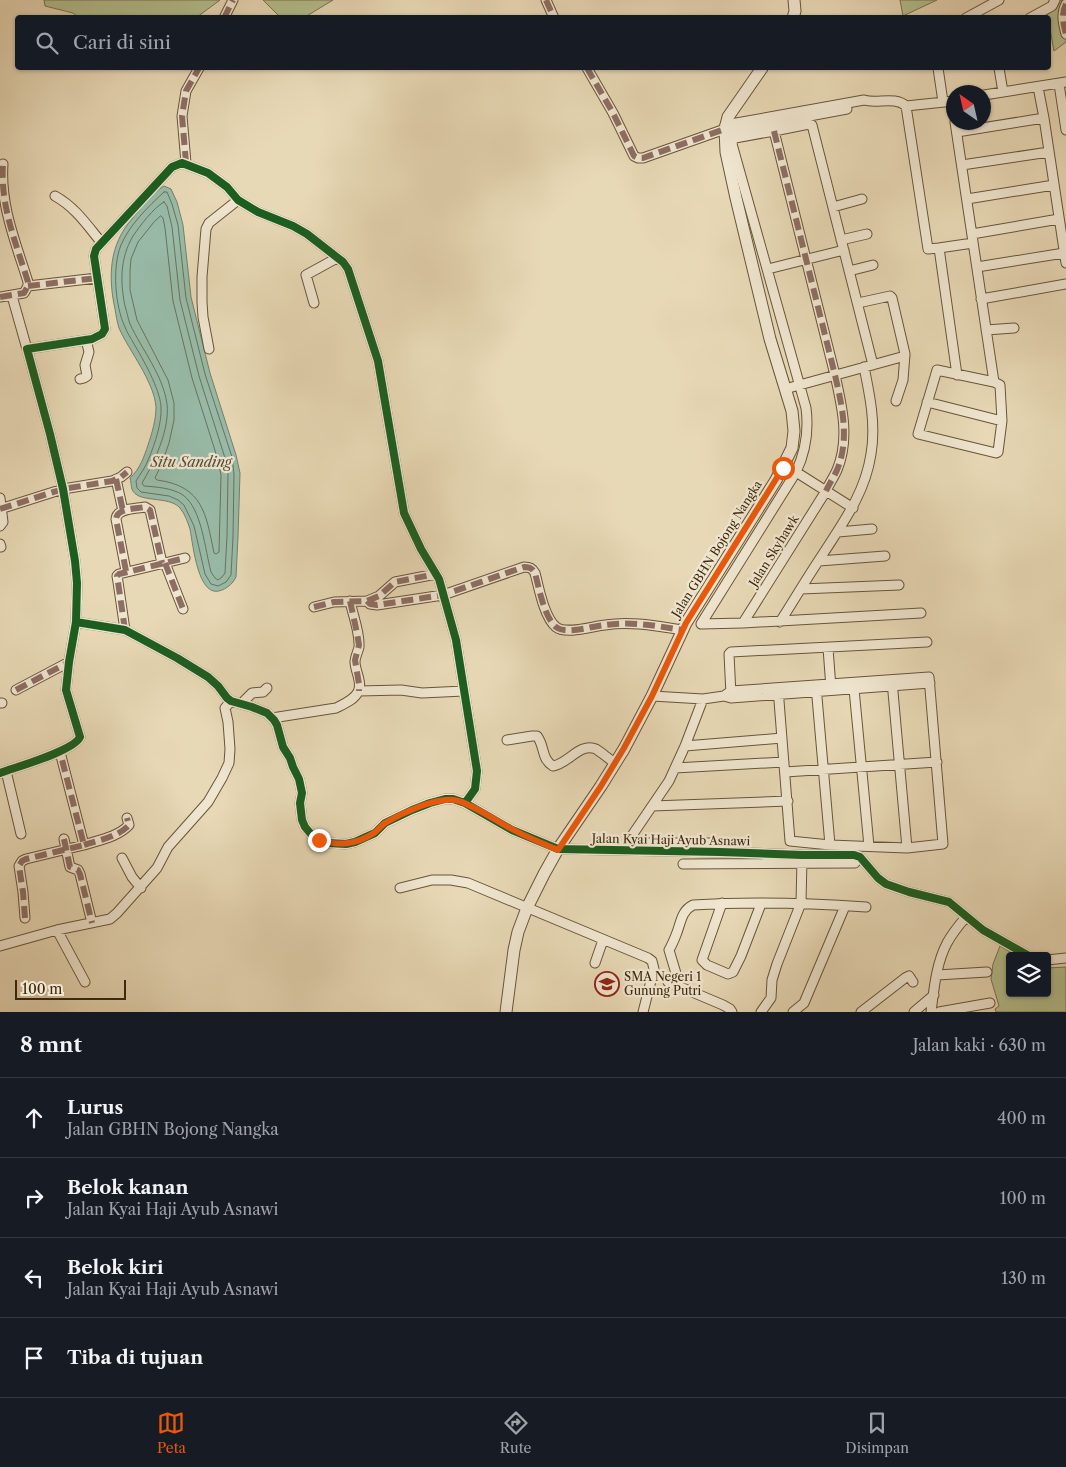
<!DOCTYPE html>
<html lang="id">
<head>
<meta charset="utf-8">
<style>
  body { margin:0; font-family:"Libre Caslon Text",serif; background:#242831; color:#f1f3f6 }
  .controls { position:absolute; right:15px; bottom:15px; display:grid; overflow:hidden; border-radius:5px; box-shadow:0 1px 4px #0004 }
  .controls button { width:45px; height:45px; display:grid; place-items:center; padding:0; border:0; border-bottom:1px solid #363941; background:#171b24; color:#f1f3f6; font:25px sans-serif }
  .compass { position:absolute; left:946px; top:85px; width:45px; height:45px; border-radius:50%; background:#171b24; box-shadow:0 1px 4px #0004; rotate:326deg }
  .scale { position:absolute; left:15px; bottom:12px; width:111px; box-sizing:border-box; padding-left:5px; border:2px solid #3d290f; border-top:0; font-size:14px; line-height:18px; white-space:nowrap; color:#3d290f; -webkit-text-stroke:4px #f0e6d0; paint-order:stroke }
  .stop { position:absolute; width:15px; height:15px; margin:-11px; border:4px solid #ea580c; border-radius:50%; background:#fff }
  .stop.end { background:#ea580c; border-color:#fff; box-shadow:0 1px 5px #0008 }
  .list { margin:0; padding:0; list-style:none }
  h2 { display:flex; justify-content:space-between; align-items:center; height:65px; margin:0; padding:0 20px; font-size:21px }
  h2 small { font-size:16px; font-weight:400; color:#9ea1a6 }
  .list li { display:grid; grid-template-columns:32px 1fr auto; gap:15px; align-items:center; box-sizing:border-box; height:80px; padding:0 20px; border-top:1px solid #363941 }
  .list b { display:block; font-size:19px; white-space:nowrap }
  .list p { margin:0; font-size:16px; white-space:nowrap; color:#9ea1a6 }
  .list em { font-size:16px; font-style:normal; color:#9ea1a6 }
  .icon { flex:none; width:28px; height:28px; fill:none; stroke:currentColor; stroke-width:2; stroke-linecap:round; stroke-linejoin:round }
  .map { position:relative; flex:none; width:1066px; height:1012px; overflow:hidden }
  .search { position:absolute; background:#171b24; box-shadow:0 1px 4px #0004; left:15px; right:15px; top:15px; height:55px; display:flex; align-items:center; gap:12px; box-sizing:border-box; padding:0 18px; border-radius:5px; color:#9ea1a6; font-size:19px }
  .sheet { height:385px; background:#171b24 }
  nav { display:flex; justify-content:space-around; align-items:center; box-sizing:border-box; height:70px; border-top:1px solid #363941; background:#171b24; font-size:14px; color:#9ea1a6 }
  nav a { display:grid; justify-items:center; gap:2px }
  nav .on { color:#ea580c }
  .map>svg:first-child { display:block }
</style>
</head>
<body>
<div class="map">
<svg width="1066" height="1012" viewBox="0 0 1066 1012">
  <rect width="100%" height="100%" fill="#e8d9b6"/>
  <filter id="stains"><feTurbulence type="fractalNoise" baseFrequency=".004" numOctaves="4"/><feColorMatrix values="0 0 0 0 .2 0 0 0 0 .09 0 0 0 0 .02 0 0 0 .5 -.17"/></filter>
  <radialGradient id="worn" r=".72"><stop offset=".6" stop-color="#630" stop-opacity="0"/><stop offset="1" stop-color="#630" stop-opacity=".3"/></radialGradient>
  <path fill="#b5bf8e" stroke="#79744e" d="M 44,0 L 220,0 L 197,17 L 78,17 L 73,13 L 45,6 Z
    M 263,0 L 333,0 L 305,17 L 281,18 Z
    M 900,0 L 937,0 L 903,16 Z
    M 1051,0 L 1066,0 L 1066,42 L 1054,51 L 1048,18 L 1047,17 L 1046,11 Z
    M 1000,946 L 1017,956 L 1010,956 L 1010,993 L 1047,993 L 1047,968 L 1066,967 L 1066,1012 L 996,1012 L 995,1009 L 999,1006 L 991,979 L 993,964 Z"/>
  <path fill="#98bba8" stroke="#74816b" d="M 164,186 L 171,189 L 177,202 L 183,225 L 191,297 L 210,373 L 236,455 L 240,473 L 238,537 L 236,577 C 233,583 229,587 222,590 C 198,601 193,544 190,529 C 188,523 185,514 180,508 C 169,495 137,504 132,489 C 131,486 131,481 130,478 C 140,469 144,457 148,445 C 152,433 156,420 156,407 C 154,381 129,351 119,328 C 117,322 116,315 115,309 C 108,277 109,245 132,219 C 141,208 152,193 164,186 Z"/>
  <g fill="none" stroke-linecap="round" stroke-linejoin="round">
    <path stroke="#6a725c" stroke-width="1" d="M 164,192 L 167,192 L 172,204 L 178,225 L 186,298 L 205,374 L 232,457 L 234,474 L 233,537 L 231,575 L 226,582 L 218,586 L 211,584 L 205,574 L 194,526 L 184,505 L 178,500 L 169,496 L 141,492 L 137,488 L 136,481 C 140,474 146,467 149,458 C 155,443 162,423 161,407 C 160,389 143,359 134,344 C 131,338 127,333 125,327 C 115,306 112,267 121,245 C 130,224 148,207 164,192 Z
      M 164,202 L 167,206 L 172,227 L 180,300 L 199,376 L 225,458 L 228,474 L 227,536 L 225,573 L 222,577 L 218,580 L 215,578 L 211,572 C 205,550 202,509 183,495 C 172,488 157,487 144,486 L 142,483 C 154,463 170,429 167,404 C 163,375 142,350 130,324 C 128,319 127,312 125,306 C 120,282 120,258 133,236 C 140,226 153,208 164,202 Z
      M 161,216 L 163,218 L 165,228 L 173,301 L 192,378 L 218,460 L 221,475 L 219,552 L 216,554 L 214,553 C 206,514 203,486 157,480 L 155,478 L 162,463 L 169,443 L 174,420 L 174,403 L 168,380 L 137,320 L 130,290 L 130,271 L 131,259 L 138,242 L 154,222 Z"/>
    <defs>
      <path id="minor" d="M 546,0 L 554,18
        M 1066,4 C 1061,14 1063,23 1066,34
        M 224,18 L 233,0
        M 966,18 L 999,0
        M 1030,18 L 1052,6 L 1055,0
        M 587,68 L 613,113 L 634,156 L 638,158 L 643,158 L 725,129
        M 938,68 L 943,102
        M 999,68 L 1003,92
        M 1059,84 L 1066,130
        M 1038,87 L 1044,118 L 1066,263
        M 984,95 L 1066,82
        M 951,101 L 954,114
        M 906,106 L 954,101
        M 955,122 L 994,382
        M 725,125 L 864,100 C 877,104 895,96 906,106 L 928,249 L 939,248 L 957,375
        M 725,132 L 847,109
        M 957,132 L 1044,118
        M 186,163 L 182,116 L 186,91 L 199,68
        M 962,165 L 1049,152
        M 55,196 C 75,207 87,225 101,242
        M 967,199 L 1054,185
        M 833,207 L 862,199
        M 972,234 L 1059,219
        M 841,240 L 867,234
        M 939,248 L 973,243
        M 977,267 L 1064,253
        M 768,269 L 844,250
        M 849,271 L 873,265
        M 28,286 L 97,278
        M 12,296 L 27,349
        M 0,297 L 24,293 L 28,286 L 28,282 C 16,243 0,206 3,164
        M 981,299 L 1066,284
        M 314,303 L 306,275 L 337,258
        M 858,303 L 890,296 L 892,298 L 905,354 L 903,380 L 896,401
        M 986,330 L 1014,328
        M 209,349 L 203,317 L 202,302 L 202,277 L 206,229 L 209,223 L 238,200
        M 873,365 L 812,125 L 809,124 L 774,131 L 735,138 L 733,140 L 732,144 L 806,408 C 809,431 806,451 796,472 L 701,624 L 743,623 L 921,613
        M 937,370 L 994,382 L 1000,385 L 1002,421 L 998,452 L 996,453 L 918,434 Z
        M 80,379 L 84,378 L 87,376 L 85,365 L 89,352 L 86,340
        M 785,389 L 905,356
        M 927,402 L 1002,421
        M 796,472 L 853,508
        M 116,479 L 123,511
        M 0,498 L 3,522 L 0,526
        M 0,509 L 63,489 L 112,481 L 121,477 L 127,472
        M 838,532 L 872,529
        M 0,544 L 1,547
        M 819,561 L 885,556
        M 165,563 L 183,609
        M 126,571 L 116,519 C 117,508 135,509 145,507 L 150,510 L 162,563
        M 801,589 L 899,585
        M 367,601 L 370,604 L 377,605 L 443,595 L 524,567 C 530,567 532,568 535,573 C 539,588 544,617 556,627 C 566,635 593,626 605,625 C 632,621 656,626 683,630
        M 314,607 L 334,602 L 367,601 L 379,596 L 395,582 L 436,574
        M 76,622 L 125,630 L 177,658 L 208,677 L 218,686 L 227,698 L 231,701 L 252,707 L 267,713 L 274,720 L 277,725 L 283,747 L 290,758 L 293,767 L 299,779 L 302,793 L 300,803 L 302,820 L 305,827 L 311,834 L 319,840 L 328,843 L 346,844 L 355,842 L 375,833 L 385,823 L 412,810 L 430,803 L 445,799 L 453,799 L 465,803 L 512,830 L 558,849 L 720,852 L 802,855 L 854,855 L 860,857 L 878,878 L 886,884 L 909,892 L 949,902 L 983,930 L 1029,956
        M 780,622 C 794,600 807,578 821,557 C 842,524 865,494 871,454 C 876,425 870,396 864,367
        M 743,623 L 826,491 C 829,484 834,477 837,470 C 850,439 842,406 835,375 L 774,131
        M 125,630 L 118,582 L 117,576 L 119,574 L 185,558
        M 828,648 L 831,688
        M 892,681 L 907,848
        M 816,686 L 830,845
        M 854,689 L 869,846
        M 16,690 L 69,662
        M 359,691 L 401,690 L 422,693 L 464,691
        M 731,695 L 729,654 L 731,652 L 927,642
        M 652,696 L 703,699 L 724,696 L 731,698 L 930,683
        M 724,696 L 731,691 L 929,677 L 943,844 L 907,848 L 830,845 L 790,841 L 778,688
        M 0,703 L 2,703
        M 242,703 L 252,693 L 263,692 L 267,688
        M 272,718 L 336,708 C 344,704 354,700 358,692 C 363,683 355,671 355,662 C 355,657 358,652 359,647 C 360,632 353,616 350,601
        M 507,740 L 532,736 L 537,736 C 545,746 541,759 553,766 C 568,764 580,742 596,749 C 602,753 609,759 615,763
        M 685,746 L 782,738
        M 675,768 L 784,762
        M 6,771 L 21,834
        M 785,772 L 937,762
        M 0,773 C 16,767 74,751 80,737 L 66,690 L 69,662 L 76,622 L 77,583 L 75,561 L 63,489 L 50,434 L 27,349 L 92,339 L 102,334 L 105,329 L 94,256 L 96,249 L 172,167 L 182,163 L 208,173 L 227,187 L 238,200 L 258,212 L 293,226 L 307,234 L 343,262 L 348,269 L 378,361 L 404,513 L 421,549 L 439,579 L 456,640 L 477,771 L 475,789 L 465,803
        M 652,806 L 788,801
        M 633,834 L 669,781 L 685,746 L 703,699
        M 64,839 L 70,867 L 78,870 L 80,874 L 92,923
        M 84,845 C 99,840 118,837 129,825 L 127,818
        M 632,850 L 638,846 L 647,843 L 719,843 L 720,852
        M 122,858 L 132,877 L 141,888
        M 683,864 L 855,863
        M 400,888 L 432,880 L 451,880 L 468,883 L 648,958 L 652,961 L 654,969 L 643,1012
        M 722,903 L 702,960 L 707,965 L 728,974 L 733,972 L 741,956 L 761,904
        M 25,918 L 23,892 L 19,866 L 22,861 L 26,859 L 84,845 L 60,752
        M 57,930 L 85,982
        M 0,946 L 57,930 L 110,919 L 117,913 L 157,868 L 168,847 L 208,802 L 222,778 L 229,763 L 230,749 L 228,722 L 225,708 L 231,701
        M 1047,960 L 1066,958
        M 595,963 L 603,940
        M 937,975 L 987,972
        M 668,982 L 678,986
        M 732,1012 L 730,1009 L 723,1005 L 678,986 L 678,980 L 669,950 C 672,945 674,940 676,935 C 681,923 681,911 693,905 C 751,901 809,903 866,907
        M 761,1012 L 771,998 L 772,980 L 777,964 L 801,903 L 802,859
        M 793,1012 L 804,1003 L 845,906
        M 861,1012 L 905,978 L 909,976 L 913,982
        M 914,1012 L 934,995
        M 931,1012 C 934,989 936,964 947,943 C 952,934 959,925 966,917
        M 939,1012 L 990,1003"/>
      <path id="tertiary" d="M 793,18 L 795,11 L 794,0
        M 506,1012 L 514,950 L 518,932 L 527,908 L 544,874 L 558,849 L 601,786 L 624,749 L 652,696 L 686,623 L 776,480 L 792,448 L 794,431 L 792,411 L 770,339 L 736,198 L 726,152 L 725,129 L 728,117 L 762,68"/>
    </defs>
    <use href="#minor" stroke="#685539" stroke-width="11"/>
    <use href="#tertiary" stroke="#685539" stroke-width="13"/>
    <use href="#minor" stroke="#f0e6d0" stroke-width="9"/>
    <use href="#tertiary" stroke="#f0e6d0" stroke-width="11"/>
    <path stroke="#8d6e63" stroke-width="6" stroke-dasharray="12 6" stroke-linecap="butt" d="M 546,0 L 554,18
      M 1066,4 C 1061,14 1063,23 1066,34
      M 224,18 L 233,0
      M 587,68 L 613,113 L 634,156 L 638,158 L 643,158 L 725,129
      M 774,131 L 835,375 C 842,406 850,439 837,470 C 834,477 829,484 826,491
      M 186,163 L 182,116 L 186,91 L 199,68
      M 28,286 L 97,278
      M 0,297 L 24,293 L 28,286 L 28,282 C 16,243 0,206 3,164
      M 116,479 L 123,511
      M 0,509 L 63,489 L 112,481 L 121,477 L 127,472
      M 165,563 L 183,609
      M 126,571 L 116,519 C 117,508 135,509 145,507 L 150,510 L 162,563
      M 350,601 L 357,633 L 359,645 L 355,660 L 359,684 L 359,691
      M 367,601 L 370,604 L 377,605 L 443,595 L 524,567 C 530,567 532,568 535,573 C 539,588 544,617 556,627 C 566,635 593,626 605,625 C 632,621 656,626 683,630
      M 314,607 L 334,602 L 367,601 L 379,596 L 395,582 L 436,574
      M 125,630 L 118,582 L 117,576 L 119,574 L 185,558
      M 16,690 L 69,662
      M 64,839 L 70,867 L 78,870 L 80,874 L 92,923
      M 84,845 C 99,840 118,837 129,825 L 127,818
      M 25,918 L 23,892 L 19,866 L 22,861 L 26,859 L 84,845 L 60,752 L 63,750"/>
    <defs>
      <path id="cycleway" d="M 76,622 L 125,630 L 177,658 L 208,677 L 218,686 L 227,698 L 231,701 L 252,707 L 267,713 L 274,720 L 277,725 L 283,747 L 290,758 L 293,767 L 299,779 L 302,793 L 300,803 L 302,820 L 305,827 L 311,834 L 319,840 L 328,843 L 346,844 L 355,842 L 375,833 L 385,823 L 412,810 L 430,803 L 445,799 L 453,799 L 465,803 L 512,830 L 558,849 L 720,852 L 802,855 L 854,855 L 860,857 L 878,878 L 886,884 L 909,892 L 949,902 L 983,930 L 1029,956
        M 0,773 C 16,767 74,751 80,737 L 66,690 L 69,662 L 76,622 L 77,583 L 75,561 L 63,489 L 50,434 L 27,349 L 92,339 L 102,334 L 105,329 L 94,256 L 96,249 L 172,167 L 182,163 L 208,173 L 227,187 L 238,200 L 258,212 L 293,226 L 307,234 L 343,262 L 348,269 L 378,361 L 404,513 L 421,549 L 439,579 L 456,640 L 477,771 L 475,789 L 465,803"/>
    </defs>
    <use href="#cycleway" stroke="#f0e6d0" stroke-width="11"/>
    <use href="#cycleway" stroke="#1b5e20" stroke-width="8"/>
  </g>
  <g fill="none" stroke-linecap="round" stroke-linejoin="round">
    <path stroke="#ea580c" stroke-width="6" d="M 319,840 C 339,846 355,845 374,833 C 378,830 381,826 385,823 C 402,813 434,798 454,800 C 467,801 498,822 512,829 C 526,837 542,843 558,850 L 601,786 L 624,748 L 652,696 L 686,623 L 783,468"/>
  </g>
  <defs>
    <symbol id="school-ring" viewBox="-11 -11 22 22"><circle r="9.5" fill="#f0e6d0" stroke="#8f2418" stroke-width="1.5"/><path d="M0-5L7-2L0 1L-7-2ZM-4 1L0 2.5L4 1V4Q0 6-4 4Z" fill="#8f2418"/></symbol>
  </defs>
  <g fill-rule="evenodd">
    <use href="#school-ring" x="593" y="970" width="28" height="28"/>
  </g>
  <g text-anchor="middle" stroke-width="4.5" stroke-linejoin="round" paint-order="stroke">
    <g font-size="12" fill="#3d290f" stroke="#f0e6d0">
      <text transform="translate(717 549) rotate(-58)" y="4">Jalan GBHN Bojong Nangka</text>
      <text transform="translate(774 551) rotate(-58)" y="4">Jalan Skyhawk</text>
      <text transform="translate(671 840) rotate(1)" y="4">Jalan Kyai Haji Ayub Asnawi</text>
    </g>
    <g font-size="12" fill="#3d290f" stroke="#f0e6d0" text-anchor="start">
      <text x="624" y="981">SMA Negeri 1<tspan x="624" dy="14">Gunung Putri</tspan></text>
    </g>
    <g font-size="14" font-style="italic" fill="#544e35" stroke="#f0e6d0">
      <text x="191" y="467">Situ Sanding</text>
    </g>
  </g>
  <rect width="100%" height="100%" filter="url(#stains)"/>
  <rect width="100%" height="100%" fill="url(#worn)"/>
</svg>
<div class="controls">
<button><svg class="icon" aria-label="layers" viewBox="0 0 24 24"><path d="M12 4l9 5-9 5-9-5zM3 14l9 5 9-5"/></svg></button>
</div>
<svg class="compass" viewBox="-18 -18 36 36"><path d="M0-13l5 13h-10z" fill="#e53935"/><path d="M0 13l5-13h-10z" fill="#9ea1a6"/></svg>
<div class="scale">100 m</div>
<div class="stop" style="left:783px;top:468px"></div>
<div class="stop end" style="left:319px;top:840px"></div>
<div class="search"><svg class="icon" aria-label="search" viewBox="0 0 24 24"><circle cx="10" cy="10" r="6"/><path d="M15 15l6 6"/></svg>Cari di sini</div>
</div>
<section class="sheet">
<h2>8 mnt<small>Jalan kaki · 630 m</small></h2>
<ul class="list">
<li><svg class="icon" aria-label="ahead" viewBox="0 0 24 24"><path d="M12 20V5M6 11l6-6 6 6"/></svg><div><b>Lurus</b><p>Jalan GBHN Bojong Nangka</p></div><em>400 m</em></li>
<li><svg class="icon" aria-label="right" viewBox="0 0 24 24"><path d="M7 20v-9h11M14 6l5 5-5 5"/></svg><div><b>Belok kanan</b><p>Jalan Kyai Haji Ayub Asnawi</p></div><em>100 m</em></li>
<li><svg class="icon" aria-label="left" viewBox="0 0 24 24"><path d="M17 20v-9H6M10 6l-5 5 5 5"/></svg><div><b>Belok kiri</b><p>Jalan Kyai Haji Ayub Asnawi</p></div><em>130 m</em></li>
<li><svg class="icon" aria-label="arrive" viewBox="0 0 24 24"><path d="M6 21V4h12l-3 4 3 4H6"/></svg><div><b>Tiba di tujuan</b></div></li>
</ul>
</section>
<nav>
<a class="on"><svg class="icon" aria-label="map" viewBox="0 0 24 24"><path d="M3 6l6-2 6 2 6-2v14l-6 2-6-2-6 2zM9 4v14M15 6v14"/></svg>Peta</a>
<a><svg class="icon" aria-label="directions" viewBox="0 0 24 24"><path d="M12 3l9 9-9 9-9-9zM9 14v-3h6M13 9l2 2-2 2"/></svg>Rute</a>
<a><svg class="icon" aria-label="saved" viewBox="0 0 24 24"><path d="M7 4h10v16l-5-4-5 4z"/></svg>Disimpan</a>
</nav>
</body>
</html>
